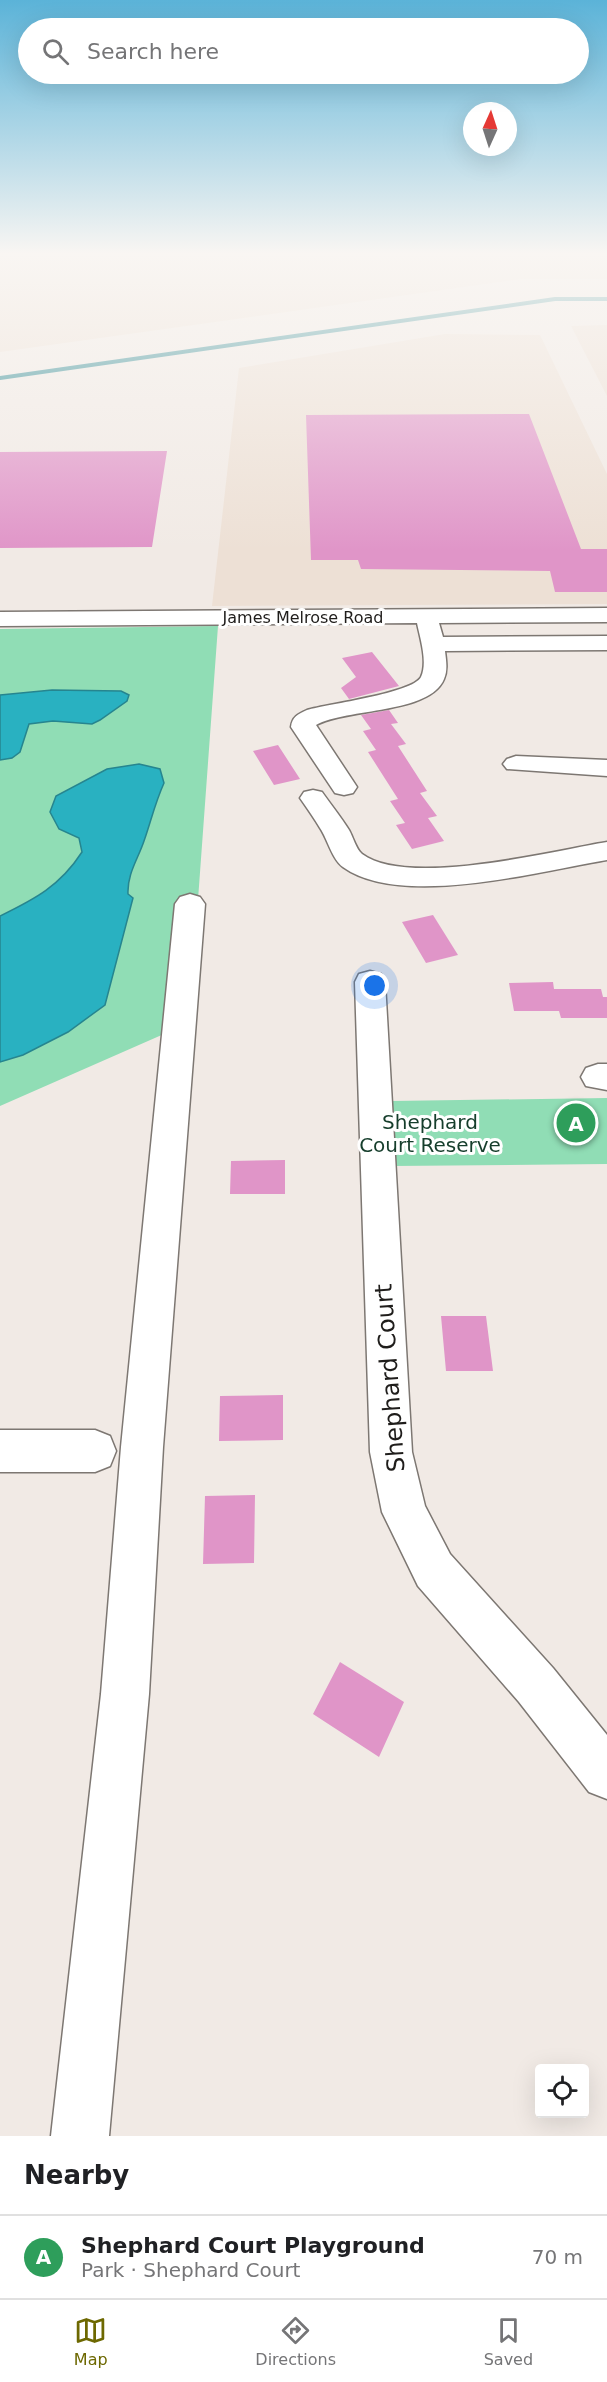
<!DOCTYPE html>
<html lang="en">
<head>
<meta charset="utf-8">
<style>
  body { margin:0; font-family:"DejaVu Sans",sans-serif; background:#f2f2f2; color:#202124 }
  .controls { position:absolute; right:18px; bottom:18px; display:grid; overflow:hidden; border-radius:6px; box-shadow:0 6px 24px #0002 }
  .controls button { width:54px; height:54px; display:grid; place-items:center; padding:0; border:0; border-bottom:2px solid #e0e0e0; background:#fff; color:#202124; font:30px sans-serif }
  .compass { position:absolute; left:463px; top:102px; width:54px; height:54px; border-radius:50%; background:#fff; box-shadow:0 6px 24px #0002; rotate:3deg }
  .you { position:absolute; left:375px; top:986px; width:21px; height:21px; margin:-15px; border:4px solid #fff; border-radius:50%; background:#1a73e8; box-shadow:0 0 0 9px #1a73e833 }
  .badge { display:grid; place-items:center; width:39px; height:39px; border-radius:50%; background:#6d6801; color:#fff; font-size:20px; font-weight:700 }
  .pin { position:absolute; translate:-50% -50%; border:3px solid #fff; box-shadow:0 2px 6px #0006 }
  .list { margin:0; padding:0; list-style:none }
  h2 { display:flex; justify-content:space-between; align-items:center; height:78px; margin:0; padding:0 24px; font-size:26px }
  h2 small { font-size:20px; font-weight:400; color:#757577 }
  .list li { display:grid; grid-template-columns:39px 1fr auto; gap:18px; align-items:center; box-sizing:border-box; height:84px; padding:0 24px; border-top:2px solid #e0e0e0 }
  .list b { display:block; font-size:22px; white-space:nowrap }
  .list p { margin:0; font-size:20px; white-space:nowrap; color:#757577 }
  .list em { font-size:20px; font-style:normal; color:#757577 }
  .icon { flex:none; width:33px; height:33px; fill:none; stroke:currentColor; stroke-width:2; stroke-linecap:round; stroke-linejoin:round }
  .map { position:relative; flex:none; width:607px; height:2136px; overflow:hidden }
  .search { position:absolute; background:#fff; box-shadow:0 6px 24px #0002; left:18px; right:18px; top:18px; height:66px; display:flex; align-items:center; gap:15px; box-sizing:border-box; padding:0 21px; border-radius:33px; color:#757577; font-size:22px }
  .sheet { height:162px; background:#fff }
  nav { display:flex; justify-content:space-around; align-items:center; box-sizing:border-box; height:84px; border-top:2px solid #e0e0e0; background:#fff; font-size:16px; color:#757577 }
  nav a { display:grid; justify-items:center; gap:3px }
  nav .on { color:#6d6801 }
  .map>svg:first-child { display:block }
</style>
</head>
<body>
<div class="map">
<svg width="607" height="2136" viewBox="0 0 607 2136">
  <rect width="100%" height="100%" fill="#f1eae5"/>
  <path fill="#ede0d5" d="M 0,252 L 607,252 L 607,279 L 521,279 L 0,352 Z
    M 607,325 L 607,396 L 571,326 Z
    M 445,334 L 540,335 L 607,474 L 607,604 L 212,606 L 239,368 Z"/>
  <path fill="#90ddb5" d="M 218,626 L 189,1023 L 0,1106 L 0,629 Z
    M 607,1098 L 607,1164 L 393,1166 L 392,1101 Z"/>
  <path fill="#29b1c1" stroke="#26858f" stroke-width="1.5" d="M 52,690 L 121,691 L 129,695 L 127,701 L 100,720 L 92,724 L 53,721 L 29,724 L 20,752 L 12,758 L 0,760 L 0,695 Z
    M 139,764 L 160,769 L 164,783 C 155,803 151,821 144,841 C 138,859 127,874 128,894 L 133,898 L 105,1005 L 68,1032 L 23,1055 L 0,1062 L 0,916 C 35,899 60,886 82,852 L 79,838 L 59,829 L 50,812 L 56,796 L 107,769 Z"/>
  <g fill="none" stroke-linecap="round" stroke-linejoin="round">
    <path stroke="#26858f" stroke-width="4" d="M 0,378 L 555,299 L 607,299"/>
  </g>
  <path fill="#e095c8" d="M 529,414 L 581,549 L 607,549 L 607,592 L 555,592 L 550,571 L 361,569 L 358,560 L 311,560 L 306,415 Z
    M 167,451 L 152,547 L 0,548 L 0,452 Z
    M 372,652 L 399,686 L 349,699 L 341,688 L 356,677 L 342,658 Z
    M 389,710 L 398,723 L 391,724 L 406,744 L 398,746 L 427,791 L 420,793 L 437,816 L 428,818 L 444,841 L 412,849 L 396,825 L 405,823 L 390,801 L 398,799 L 368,752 L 376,750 L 363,731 L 371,729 L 361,715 Z
    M 278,745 L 300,779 L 274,785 L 253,751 Z
    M 433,915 L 458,955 L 426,963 L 402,922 Z
    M 553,982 L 554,989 L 601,989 L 603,997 L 607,997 L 607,1018 L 561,1018 L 559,1011 L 514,1011 L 509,983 Z
    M 285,1160 L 285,1194 L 230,1194 L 231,1161 Z
    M 441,1316 L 486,1316 L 493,1371 L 446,1371 Z
    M 283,1395 L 283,1440 L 219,1441 L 220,1396 Z
    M 255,1495 L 254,1563 L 203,1564 L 205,1496 Z
    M 340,1662 L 404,1702 L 379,1757 L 313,1714 Z"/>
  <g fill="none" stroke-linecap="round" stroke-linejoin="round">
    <defs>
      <path id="minor" d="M 607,608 L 607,622 L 439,623 L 443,637 L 607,636 L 607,650 L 445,651 C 446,660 448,670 444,679 C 430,714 347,708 316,725 L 357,787 L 353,793 L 344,795 L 335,793 L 291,727 C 292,717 298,714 307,710 C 328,704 413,693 421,677 C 428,662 420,638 417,623 L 0,626 L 0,612 Z
        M 516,756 L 607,760 L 607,776 L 507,769 L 503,764 L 507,759 Z
        M 313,790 L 322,792 C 331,805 341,817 349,830 C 353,837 356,849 362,854 C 407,888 552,851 607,842 L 607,860 C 540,871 401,909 343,867 C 332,859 328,840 320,828 C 314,818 307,808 300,798 L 304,792 Z
        M 190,894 L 200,897 L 205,904 L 163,1447 L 149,1694 L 109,2136 L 51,2136 L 101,1694 L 121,1447 L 175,904 L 180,897 Z
        M 370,971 L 381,974 L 385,982 L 412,1452 L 425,1506 L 450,1554 L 553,1668 L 607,1735 L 607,1799 L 589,1792 L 519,1702 L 418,1586 L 382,1512 L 370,1452 L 355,982 L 359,974 Z
        M 598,1064 L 607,1064 L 607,1090 L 586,1086 L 581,1077 L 586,1068 Z
        M 0,1430 L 95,1430 L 110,1436 L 116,1451 L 110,1466 L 95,1472 L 0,1472 Z"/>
    </defs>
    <use href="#minor" stroke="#7d7772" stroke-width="3"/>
    <use href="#minor" fill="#fff" fill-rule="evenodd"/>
  </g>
  <linearGradient id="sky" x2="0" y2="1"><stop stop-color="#5bb3d8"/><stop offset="0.46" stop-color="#f9f6f3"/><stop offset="1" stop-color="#f9f6f3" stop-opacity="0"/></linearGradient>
  <rect width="607" height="551" fill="url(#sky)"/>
  <g text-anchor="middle" stroke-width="6" stroke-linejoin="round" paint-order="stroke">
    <g font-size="16" fill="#1f1d1b" stroke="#fff">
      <text x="303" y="623">James Melrose Road</text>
    </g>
    <g font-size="20" fill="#163e2c" stroke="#fff">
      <text x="430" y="1129">Shephard<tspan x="430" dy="23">Court Reserve</tspan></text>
    </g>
    <g font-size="24" fill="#1f1d1b" stroke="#fff">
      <text transform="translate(390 1378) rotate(-94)" y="8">Shephard Court</text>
    </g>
  </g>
</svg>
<div class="controls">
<button><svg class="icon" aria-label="locate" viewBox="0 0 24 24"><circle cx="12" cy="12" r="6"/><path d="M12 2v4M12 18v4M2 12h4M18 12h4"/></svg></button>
</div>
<svg class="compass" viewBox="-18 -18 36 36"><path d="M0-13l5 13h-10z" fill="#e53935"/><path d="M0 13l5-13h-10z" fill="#757577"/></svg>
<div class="you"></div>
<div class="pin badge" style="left:576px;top:1123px;background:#2e9e5b">A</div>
<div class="search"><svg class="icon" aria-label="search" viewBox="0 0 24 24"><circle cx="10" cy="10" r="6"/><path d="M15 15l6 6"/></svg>Search here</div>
</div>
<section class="sheet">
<h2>Nearby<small></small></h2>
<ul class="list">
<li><span class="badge" style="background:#2e9e5b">A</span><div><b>Shephard Court Playground</b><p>Park · Shephard Court</p></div><em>70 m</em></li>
</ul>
</section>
<nav>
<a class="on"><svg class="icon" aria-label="map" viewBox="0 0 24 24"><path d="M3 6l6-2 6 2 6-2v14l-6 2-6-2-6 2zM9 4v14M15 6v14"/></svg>Map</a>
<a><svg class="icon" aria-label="directions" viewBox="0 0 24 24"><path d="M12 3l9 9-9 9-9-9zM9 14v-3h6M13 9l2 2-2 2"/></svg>Directions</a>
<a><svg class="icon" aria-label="saved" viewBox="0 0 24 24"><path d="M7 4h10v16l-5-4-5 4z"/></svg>Saved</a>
</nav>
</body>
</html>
